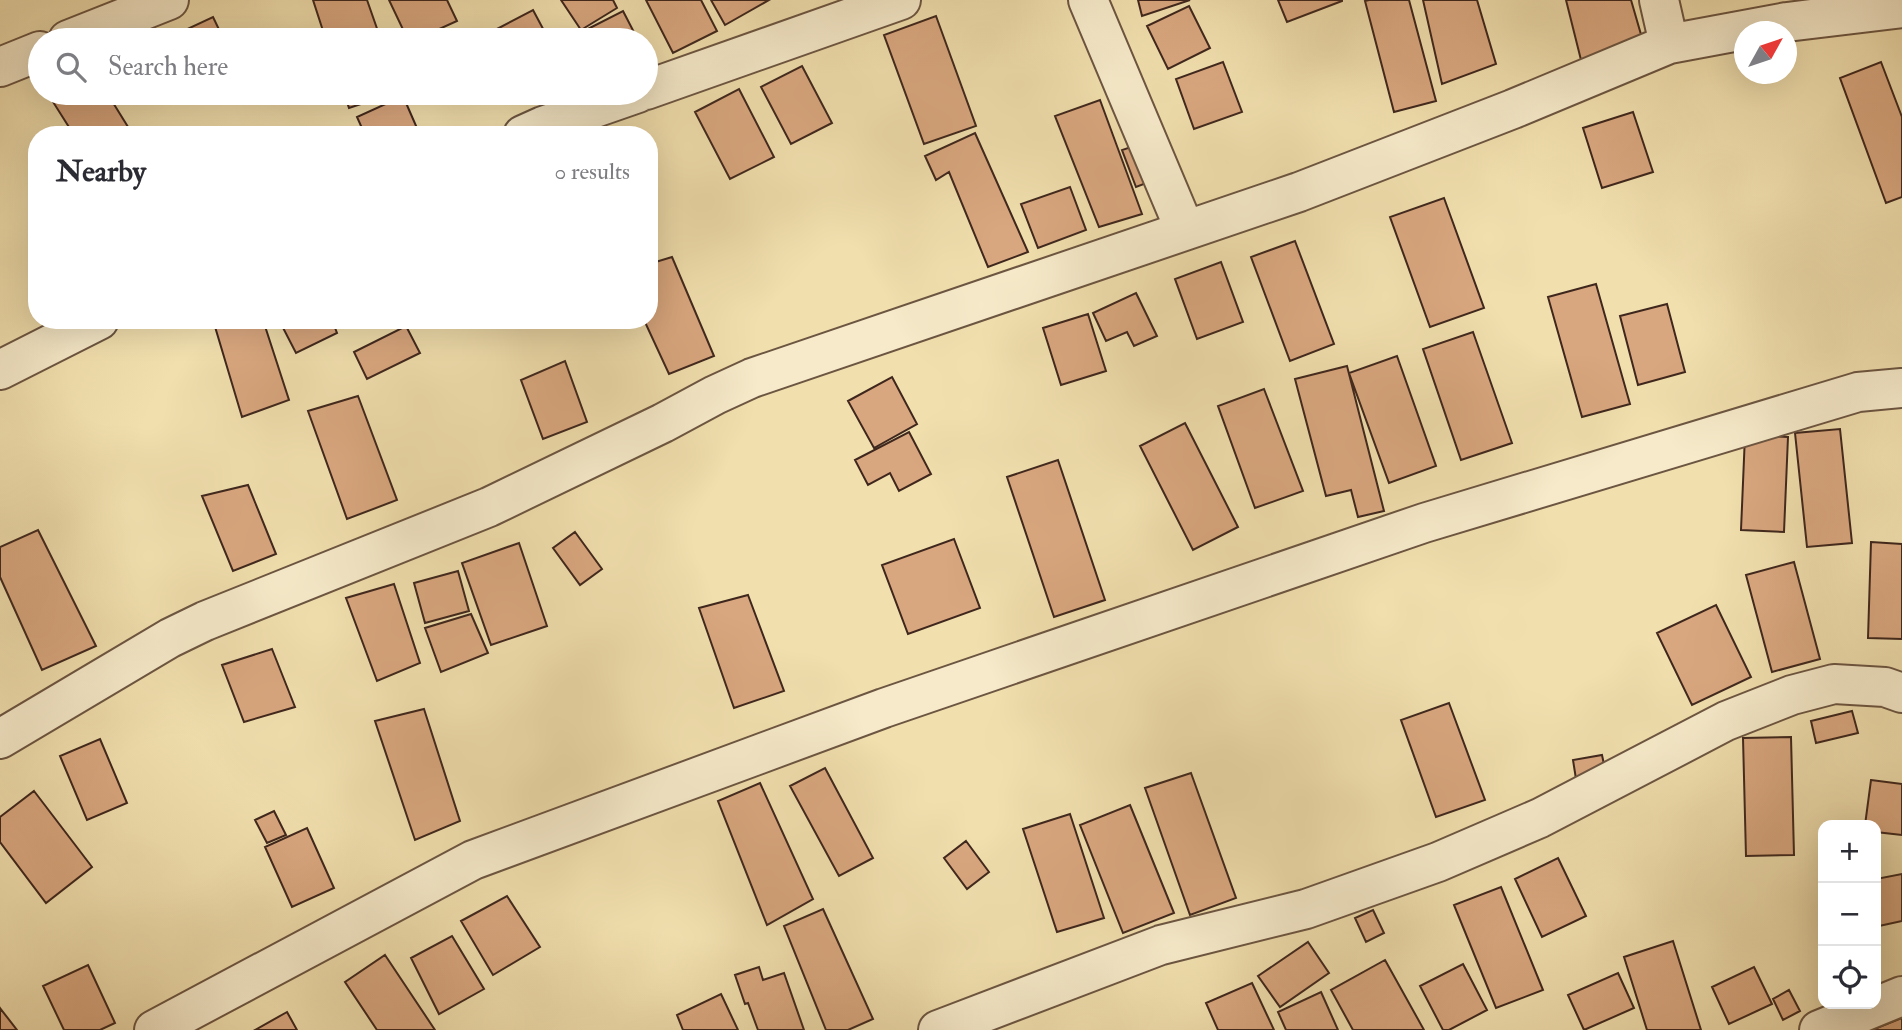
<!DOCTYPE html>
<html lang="en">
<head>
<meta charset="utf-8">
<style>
  body { margin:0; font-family:"IM FELL Double Pica",serif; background:#f7f7f7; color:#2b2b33 }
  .controls { position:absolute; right:21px; bottom:21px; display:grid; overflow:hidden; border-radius:14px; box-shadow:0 7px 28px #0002 }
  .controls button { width:63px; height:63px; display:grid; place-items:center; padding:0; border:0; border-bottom:2px solid #e1e1e2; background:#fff; color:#2b2b33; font:35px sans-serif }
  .compass { position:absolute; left:1734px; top:21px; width:63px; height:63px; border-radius:50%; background:#fff; box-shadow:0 7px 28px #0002; rotate:50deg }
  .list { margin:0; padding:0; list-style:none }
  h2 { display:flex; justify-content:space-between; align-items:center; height:91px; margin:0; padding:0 28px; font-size:30px }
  h2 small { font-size:23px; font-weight:400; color:#7c7c81 }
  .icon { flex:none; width:38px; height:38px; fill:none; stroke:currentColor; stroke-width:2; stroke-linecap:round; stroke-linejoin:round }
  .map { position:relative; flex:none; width:1902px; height:1030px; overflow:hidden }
  .search { position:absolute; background:#fff; box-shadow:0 7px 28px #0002; left:28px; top:28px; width:630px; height:77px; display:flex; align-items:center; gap:18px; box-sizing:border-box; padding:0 24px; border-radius:38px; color:#7c7c81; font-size:26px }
  .panel { position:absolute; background:#fff; box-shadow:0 7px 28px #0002; left:28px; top:126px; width:630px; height:203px; border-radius:28px }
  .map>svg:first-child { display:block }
</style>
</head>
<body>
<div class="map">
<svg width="1902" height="1030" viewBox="0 0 1902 1030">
  <rect width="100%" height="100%" fill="#f1dfae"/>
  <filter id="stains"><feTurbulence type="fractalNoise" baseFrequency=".00286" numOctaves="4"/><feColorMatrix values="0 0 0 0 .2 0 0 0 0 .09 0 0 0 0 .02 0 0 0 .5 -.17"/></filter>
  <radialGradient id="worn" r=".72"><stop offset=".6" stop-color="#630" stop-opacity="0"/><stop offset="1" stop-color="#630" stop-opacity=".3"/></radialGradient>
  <path fill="#d9a77f" stroke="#3f271d" stroke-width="2" d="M 313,0 L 367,0 L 381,40 L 326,40 Z
    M 389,0 L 447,0 L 457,21 L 415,40 L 408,40 Z
    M 561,0 L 613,0 L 617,8 L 581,30 Z
    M 646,0 L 701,0 L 717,31 L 673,53 Z
    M 711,0 L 769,0 L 725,25 Z
    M 1138,0 L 1190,0 L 1142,16 Z
    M 1278,0 L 1342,0 L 1342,1 L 1287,22 Z
    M 1369,0 L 1409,0 L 1436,101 L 1394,112 L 1365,1 Z
    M 1423,0 L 1477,0 L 1496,64 L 1442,84 Z
    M 1566,0 L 1631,0 L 1642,38 L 1581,60 Z
    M 1189,6 L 1210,48 L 1168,69 L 1147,26 Z
    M 533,10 L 549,40 L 504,40 L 497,29 Z
    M 623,11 L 638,40 L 579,40 L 576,35 Z
    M 936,16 L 976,126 L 924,144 L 884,35 Z
    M 213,17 L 224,40 L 170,40 L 168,38 Z
    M 1223,62 L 1242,112 L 1194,129 L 1176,79 Z
    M 1881,62 L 1902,117 L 1902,197 L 1886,203 L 1840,78 Z
    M 802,66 L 832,123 L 791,144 L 761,87 Z
    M 739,89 L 774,157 L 730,179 L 695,112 Z
    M 49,93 L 107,93 L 133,135 L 74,135 L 48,94 Z
    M 344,93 L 394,93 L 349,108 Z
    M 403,96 L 420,135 L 365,135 L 357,117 Z
    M 1100,100 L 1142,214 L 1099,227 L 1055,116 Z
    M 1633,112 L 1653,172 L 1602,188 L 1583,128 Z
    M 975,133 L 1028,252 L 988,267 L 949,172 L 936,180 L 925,156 Z
    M 1143,143 L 1157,179 L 1136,187 L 1122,150 Z
    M 1070,187 L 1086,230 L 1038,248 L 1021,204 Z
    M 1444,198 L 1484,308 L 1430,327 L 1390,217 Z
    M 1295,241 L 1334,344 L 1290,361 L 1251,257 Z
    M 672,257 L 714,356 L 669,374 L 644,320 L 649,320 L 649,264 Z
    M 1221,262 L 1243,322 L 1197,339 L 1175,279 Z
    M 1596,284 L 1630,404 L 1582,417 L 1548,297 Z
    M 1136,293 L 1157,336 L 1134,346 L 1127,332 L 1106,341 L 1093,313 Z
    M 1667,304 L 1685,372 L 1638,385 L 1620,316 Z
    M 1088,314 L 1106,371 L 1061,385 L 1043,328 Z
    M 213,320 L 263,320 L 289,400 L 242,417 Z
    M 279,320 L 332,320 L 337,333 L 296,353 Z
    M 406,326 L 420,353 L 367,379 L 354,352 Z
    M 1473,332 L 1512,443 L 1461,460 L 1423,349 Z
    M 1397,356 L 1436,466 L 1389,483 L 1349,373 Z
    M 565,361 L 587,422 L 543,439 L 521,380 Z
    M 1347,366 L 1384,511 L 1358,517 L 1351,490 L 1326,496 L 1295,379 Z
    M 892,377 L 917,424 L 874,448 L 848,401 Z
    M 1264,389 L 1303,491 L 1255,508 L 1218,406 Z
    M 358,396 L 397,500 L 347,519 L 308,411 Z
    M 1185,423 L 1238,527 L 1193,550 L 1140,446 Z
    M 1840,429 L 1852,543 L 1807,547 L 1795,433 Z
    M 909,432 L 931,474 L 899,491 L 890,473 L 868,485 L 855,460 Z
    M 1745,435 L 1788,437 L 1784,532 L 1741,530 Z
    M 1058,460 L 1105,600 L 1054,617 L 1007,477 Z
    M 248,485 L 276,554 L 233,571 L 202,496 Z
    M 38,530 L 96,646 L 42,670 L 0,577 L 0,547 Z
    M 575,532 L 602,569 L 580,585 L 553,548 Z
    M 954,539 L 980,608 L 908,634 L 882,565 Z
    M 1871,542 L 1902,544 L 1902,639 L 1868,638 Z
    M 519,543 L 547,626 L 491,645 L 462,563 Z
    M 1794,562 L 1820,659 L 1772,672 L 1746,575 Z
    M 458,571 L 469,611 L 425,623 L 414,583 Z
    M 394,584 L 420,663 L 377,681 L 346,598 Z
    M 748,595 L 784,691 L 734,708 L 699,608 Z
    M 1716,605 L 1751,677 L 1692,705 L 1657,633 Z
    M 471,614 L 488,653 L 441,672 L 425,628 Z
    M 272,649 L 295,707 L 244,722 L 222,665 Z
    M 1449,703 L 1485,800 L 1436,817 L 1401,720 Z
    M 424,709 L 460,821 L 415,840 L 375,721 Z
    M 1852,711 L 1858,733 L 1816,743 L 1811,721 Z
    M 1791,737 L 1794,855 L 1746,856 L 1743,738 Z
    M 100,739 L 127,803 L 87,820 L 60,756 Z
    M 1602,755 L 1606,774 L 1576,779 L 1573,760 Z
    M 825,768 L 873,858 L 839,876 L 790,786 Z
    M 1191,773 L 1236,898 L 1190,915 L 1145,788 Z
    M 1871,780 L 1902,784 L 1902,835 L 1876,832 L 1876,825 L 1865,825 Z
    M 760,783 L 813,899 L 767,925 L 718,801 Z
    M 34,791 L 92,867 L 46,903 L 0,842 L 0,817 Z
    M 1130,805 L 1174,913 L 1123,933 L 1080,825 Z
    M 274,811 L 286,835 L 267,843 L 255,820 Z
    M 1070,814 L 1104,918 L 1057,932 L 1023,829 Z
    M 307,828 L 334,888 L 292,907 L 265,847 Z
    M 966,841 L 989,872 L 967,889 L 944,858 Z
    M 1558,858 L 1586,916 L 1542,937 L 1515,879 Z
    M 1902,874 L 1902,921 L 1879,926 L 1876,910 L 1876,879 Z
    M 1501,887 L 1543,990 L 1496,1008 L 1454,905 Z
    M 507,896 L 540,947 L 493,975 L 461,921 Z
    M 823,909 L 873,1019 L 848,1030 L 826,1030 L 784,926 Z
    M 1373,910 L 1384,933 L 1366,942 L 1355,918 Z
    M 452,936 L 484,989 L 439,1014 L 411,958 Z
    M 1673,941 L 1701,1030 L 1647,1030 L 1624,957 Z
    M 1308,942 L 1329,973 L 1280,1007 L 1258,976 Z
    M 385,955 L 435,1030 L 377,1030 L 345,982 Z
    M 1385,960 L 1424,1030 L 1353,1030 L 1331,990 Z
    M 1463,964 L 1487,1010 L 1449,1030 L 1443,1030 L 1420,986 Z
    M 88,965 L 115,1023 L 100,1030 L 64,1030 L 43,986 Z
    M 759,967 L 763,980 L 784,973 L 804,1030 L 758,1030 L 748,1003 L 745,1004 L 735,975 Z
    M 1754,967 L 1772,1004 L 1729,1024 L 1712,987 Z
    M 1618,973 L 1634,1008 L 1584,1030 L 1568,995 Z
    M 1252,983 L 1274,1030 L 1218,1030 L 1206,1003 Z
    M 1789,990 L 1800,1011 L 1783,1020 L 1773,999 Z
    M 1321,992 L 1338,1030 L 1286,1030 L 1278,1012 Z
    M 721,994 L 738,1030 L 683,1030 L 677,1015 Z
    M 0,1008 L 17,1030 L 0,1030 Z
    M 287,1012 L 297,1030 L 255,1030 Z
    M 1902,1018 L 1902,1030 L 1872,1030 Z"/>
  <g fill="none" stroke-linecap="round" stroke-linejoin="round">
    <defs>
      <path id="minor" d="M 1088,0 L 1185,230
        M 1659,0 L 1669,44
        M 68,40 L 169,0
        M 0,67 L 40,51
        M 646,90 L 901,0
        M 523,135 L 543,126 L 638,93
        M 0,370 L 99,320
        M 0,739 L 170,638 L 205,621 L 489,507 L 663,423 L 715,395 L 752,378 L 1299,192 L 1513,109 L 1669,44 L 1787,22 L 1902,8
        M 154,1030 L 473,860 L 884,708 L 1424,523 L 1858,392 L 1902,388
        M 938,1030 L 1161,945 L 1306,909 L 1438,862 L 1540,818 L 1726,721 L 1792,695 L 1834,684 L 1885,687 L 1902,693
        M 1819,1030 L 1902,996"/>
    </defs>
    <use href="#minor" stroke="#6c5541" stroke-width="42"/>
    <use href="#minor" stroke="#f6eaca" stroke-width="38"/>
  </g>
  <rect width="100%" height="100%" filter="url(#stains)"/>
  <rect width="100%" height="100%" fill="url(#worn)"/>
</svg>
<div class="controls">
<button>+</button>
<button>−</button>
<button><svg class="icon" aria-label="locate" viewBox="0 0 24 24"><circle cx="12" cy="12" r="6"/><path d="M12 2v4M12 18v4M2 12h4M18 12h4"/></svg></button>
</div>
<svg class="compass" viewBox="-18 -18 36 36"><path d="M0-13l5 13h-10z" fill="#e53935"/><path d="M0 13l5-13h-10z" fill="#7c7c81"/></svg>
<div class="search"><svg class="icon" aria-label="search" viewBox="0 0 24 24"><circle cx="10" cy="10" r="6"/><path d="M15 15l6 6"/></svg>Search here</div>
<section class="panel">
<h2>Nearby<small>0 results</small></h2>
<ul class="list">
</ul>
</section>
</div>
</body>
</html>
